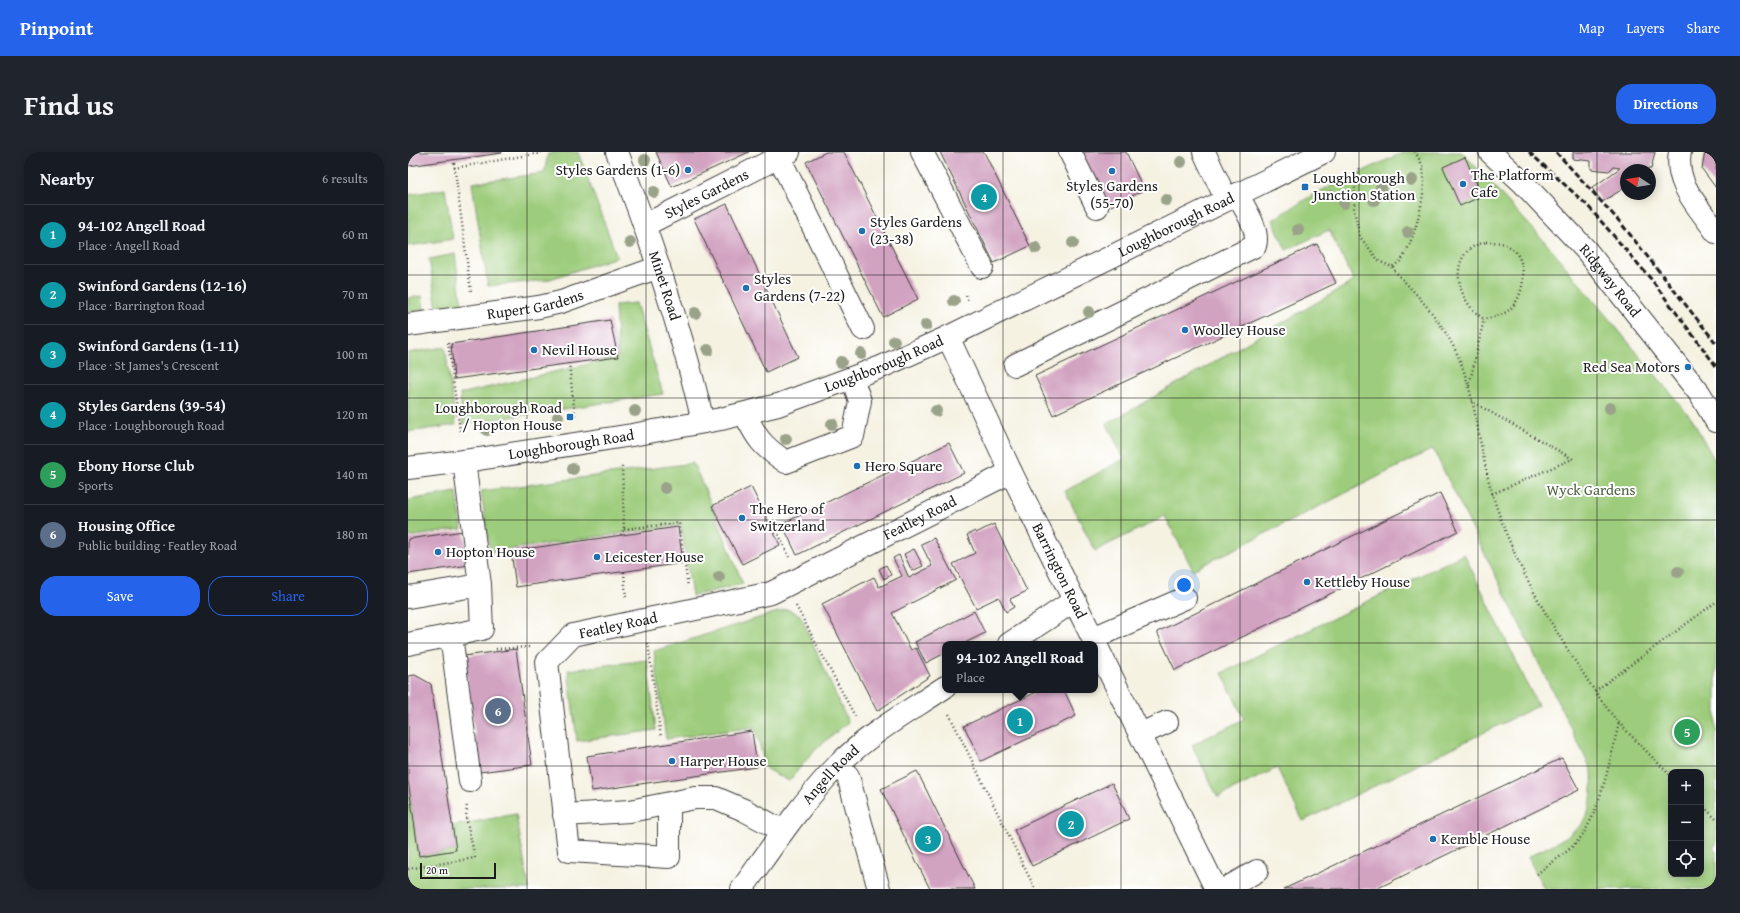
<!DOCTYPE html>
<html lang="en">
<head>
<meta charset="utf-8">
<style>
  body { margin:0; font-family:"Gentium Book Plus",serif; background:#20242c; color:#f1f3f6 }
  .controls { position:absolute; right:12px; bottom:12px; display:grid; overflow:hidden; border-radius:8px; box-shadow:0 2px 10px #0003 }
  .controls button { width:36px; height:36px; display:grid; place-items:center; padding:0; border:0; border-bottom:1px solid #363941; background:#171b24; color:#f1f3f6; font:20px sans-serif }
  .compass { position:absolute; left:1212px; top:12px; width:36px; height:36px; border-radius:50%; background:#171b24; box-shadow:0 2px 10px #0003; rotate:282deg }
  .scale { position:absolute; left:12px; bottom:10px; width:76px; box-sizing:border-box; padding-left:4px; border:2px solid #1c1c1c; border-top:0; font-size:11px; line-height:14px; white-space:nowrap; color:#1c1c1c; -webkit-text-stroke:3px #fff; paint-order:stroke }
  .you { position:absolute; left:776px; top:433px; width:14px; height:14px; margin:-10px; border:3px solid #fff; border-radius:50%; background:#1a73e8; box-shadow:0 0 0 6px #1a73e833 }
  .badge { display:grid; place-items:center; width:26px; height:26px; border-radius:50%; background:#2563eb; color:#fff; font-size:13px; font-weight:700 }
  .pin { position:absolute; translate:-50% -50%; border:2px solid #fff; box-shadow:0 1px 4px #0006 }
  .popup { position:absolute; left:534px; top:489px; width:156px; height:52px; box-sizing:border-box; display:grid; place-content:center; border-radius:8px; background:#171b24; filter:drop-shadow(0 1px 3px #0005); font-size:13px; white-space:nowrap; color:#9ea1a6 }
  .popup b { font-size:15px; color:#f1f3f6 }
  .popup::after { content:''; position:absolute; left:50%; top:100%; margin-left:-8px; border:8px solid transparent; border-top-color:#171b24 }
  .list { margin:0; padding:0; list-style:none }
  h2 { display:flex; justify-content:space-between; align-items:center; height:52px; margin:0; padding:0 16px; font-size:17px }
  h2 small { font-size:13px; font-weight:400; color:#9ea1a6 }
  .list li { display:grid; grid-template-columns:26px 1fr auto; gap:12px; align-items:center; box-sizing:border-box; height:60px; padding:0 16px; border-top:1px solid #363941 }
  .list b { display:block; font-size:15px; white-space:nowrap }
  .list p { margin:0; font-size:13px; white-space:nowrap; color:#9ea1a6 }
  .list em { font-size:13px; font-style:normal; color:#9ea1a6 }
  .actions { display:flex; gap:8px; padding:12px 16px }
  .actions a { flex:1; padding:9px 0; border:1px solid #2563eb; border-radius:16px; text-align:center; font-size:14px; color:#2563eb }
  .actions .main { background:#2563eb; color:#fff }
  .icon { flex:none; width:22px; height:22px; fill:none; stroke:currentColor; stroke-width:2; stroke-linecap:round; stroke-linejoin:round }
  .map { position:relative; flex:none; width:1308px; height:737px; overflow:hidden; border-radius:16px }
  header { display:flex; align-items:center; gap:24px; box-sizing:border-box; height:56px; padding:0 20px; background:#2563eb; color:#fff }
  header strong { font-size:19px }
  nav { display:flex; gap:22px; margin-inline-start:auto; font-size:14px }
  .intro { display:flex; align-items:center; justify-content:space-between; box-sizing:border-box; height:96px; padding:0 24px }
  h1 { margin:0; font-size:28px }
  .button { padding:10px 18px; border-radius:16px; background:#2563eb; color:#fff; font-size:14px; font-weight:700 }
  main { display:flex; gap:24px; padding:0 24px }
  aside { flex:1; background:#171b24; border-radius:16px; box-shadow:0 2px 10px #0003 }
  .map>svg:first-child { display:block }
</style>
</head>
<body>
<header>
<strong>Pinpoint</strong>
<nav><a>Map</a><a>Layers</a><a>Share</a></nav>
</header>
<div class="intro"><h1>Find us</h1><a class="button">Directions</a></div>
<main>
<aside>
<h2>Nearby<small>6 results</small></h2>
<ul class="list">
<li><span class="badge" style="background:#0f9aa8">1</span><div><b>94-102 Angell Road</b><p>Place · Angell Road</p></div><em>60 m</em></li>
<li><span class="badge" style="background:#0f9aa8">2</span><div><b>Swinford Gardens (12-16)</b><p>Place · Barrington Road</p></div><em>70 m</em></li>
<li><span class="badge" style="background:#0f9aa8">3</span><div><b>Swinford Gardens (1-11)</b><p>Place · St James's Crescent</p></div><em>100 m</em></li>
<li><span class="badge" style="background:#0f9aa8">4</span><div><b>Styles Gardens (39-54)</b><p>Place · Loughborough Road</p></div><em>120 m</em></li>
<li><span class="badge" style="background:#2e9e5b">5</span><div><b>Ebony Horse Club</b><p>Sports</p></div><em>140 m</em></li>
<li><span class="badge" style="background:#5c6f8a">6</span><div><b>Housing Office</b><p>Public building · Featley Road</p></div><em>180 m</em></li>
</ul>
<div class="actions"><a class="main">Save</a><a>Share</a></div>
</aside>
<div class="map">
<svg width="1308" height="737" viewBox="0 0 1308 737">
  <rect width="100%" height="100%" fill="#fff"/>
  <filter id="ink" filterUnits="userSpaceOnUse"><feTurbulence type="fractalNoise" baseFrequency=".025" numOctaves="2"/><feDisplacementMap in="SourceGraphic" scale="8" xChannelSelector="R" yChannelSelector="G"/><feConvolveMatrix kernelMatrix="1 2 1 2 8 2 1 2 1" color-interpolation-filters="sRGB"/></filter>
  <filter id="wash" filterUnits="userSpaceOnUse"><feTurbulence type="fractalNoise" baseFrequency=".012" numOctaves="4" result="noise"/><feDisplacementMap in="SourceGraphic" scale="16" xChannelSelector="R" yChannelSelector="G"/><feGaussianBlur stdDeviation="0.9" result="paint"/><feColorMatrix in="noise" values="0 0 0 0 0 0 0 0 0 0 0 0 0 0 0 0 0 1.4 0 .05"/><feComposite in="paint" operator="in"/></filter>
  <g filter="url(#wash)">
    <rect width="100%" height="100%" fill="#f5f2e2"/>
    <path fill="#9dcc7b" stroke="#5c744c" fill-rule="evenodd" d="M 150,0 L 170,0 L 209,105 L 139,128 L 80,134 L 64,31 L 136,21 L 140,2 Z
      M 996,0 L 1054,0 L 1138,91 L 1284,267 L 1308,311 L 1308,693 L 1305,696 L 1308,699 L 1308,737 L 1136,737 L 1120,705 C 1136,696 1161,686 1173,673 C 1184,663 1185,633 1184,619 L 1025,297 L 785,418 L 757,364 L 687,399 L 657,339 L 716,307 L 699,272 L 946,129 L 921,78 L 878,98 L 865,68 L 906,42 ZM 1263,620 L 1293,620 L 1293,722 L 1263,722 Z
      M 37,37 L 45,87 L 0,94 L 0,43 Z
      M 47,102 L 54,154 L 29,156 L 21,107 Z
      M 14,144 L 16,158 L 0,160 L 0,146 Z
      M 228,151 L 255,242 L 55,272 L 52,242 L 210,205 L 207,153 Z
      M 37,195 L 48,273 L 0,280 L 0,201 Z
      M 285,311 L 304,354 L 335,432 L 284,444 L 273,373 L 82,400 L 73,339 Z
      M 49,340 L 54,377 L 0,385 L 0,348 Z
      M 1056,402 L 1130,554 L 895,669 L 869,616 L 810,645 L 784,593 L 836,567 L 814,521 Z
      M 379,457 L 392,463 L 440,570 L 405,600 L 381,629 L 358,617 L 347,575 L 258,587 L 246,499 Z
      M 239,508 L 248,578 L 169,589 L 160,518 Z
      M 0,628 L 11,704 L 48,698 L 44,674 L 108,662 L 121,737 L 0,737 Z"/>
    <g id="blocks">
      <path fill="#d2a2c1" d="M 0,0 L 94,0 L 94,1 L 0,14 Z
        M 248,0 L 341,0 L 264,35 Z
        M 418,0 L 436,0 L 510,147 L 475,165 L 398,10 Z
        M 532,0 L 576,0 L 622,94 L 586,111 Z
        M 672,0 L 718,0 L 736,38 L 699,56 Z
        M 1165,0 L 1247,0 L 1243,17 L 1218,18 L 1218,35 L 1194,50 L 1184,36 L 1212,16 L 1205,15 L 1201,19 L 1183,17 L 1183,9 L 1165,7 Z
        M 1297,0 L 1308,0 L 1308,36 L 1294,17 Z
        M 1057,5 L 1074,44 L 1052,54 L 1035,15 Z
        M 319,52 L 390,205 L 358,220 L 286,67 Z
        M 909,92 L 928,131 L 645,263 L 627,224 Z
        M 202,168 L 210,205 L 46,227 L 43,192 Z
        M 541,291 L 556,321 L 389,403 L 374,372 Z
        M 343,335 L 372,393 L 334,412 L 304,354 Z
        M 1032,341 L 1050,379 L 767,518 L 749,480 Z
        M 586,372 L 619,439 L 602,447 L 606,455 L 598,460 L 591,445 L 568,456 L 545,412 L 567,401 L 559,383 L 567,379 L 568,381 Z
        M 270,375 L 275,411 L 108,435 L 103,399 Z
        M 56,379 L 61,413 L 0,422 L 0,387 Z
        M 526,386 L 548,428 L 484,461 L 503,498 L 508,496 L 522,524 L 469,559 L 414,452 L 466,425 L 471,435 L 494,424 L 485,406 L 491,403 L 501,426 L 524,414 L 513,392 Z
        M 506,397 L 515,414 L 504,419 L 496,402 Z
        M 478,413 L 483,423 L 476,427 L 471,417 Z
        M 566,459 L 577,481 L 555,492 L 537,492 L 537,501 L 518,511 L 507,490 Z
        M 108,497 L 124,613 L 72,620 L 56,504 Z
        M 7,523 L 23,532 L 48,698 L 11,704 L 0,628 L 0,524 Z
        M 633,538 L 656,538 L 668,564 L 573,609 L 556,574 Z
        M 344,579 L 349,615 L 184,639 L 179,604 Z
        M 1154,606 L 1171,638 L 968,737 L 876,737 Z
        M 509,619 L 567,737 L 522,737 L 473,637 Z
        M 704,631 L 721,667 L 624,714 L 606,678 Z"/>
    </g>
  </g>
  <g filter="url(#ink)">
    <use href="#blocks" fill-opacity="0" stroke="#3d3c3a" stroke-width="1"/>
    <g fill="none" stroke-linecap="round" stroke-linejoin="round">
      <defs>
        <g id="minor">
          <path id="s1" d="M 209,0 C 243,88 274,178 295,270"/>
          <path d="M 514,0 L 574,115"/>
          <path d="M 662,0 L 689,55"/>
          <path d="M 796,0 L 818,47"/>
          <path id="s2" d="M 1082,0 L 1115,31 L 1178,98 L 1292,242 L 1308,269"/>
          <path d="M 1272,0 C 1266,32 1291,55 1308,80"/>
          <path d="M 371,5 L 455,177"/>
          <path id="s3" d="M 237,73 L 381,0"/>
          <path id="s4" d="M 0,173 L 131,155 L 153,150 L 251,115"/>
          <path id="s5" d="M 540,185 L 603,320 L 808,737"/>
          <path d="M 607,213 L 847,94 C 852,78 837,57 829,42"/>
          <path d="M 337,262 C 349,287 354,294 378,310 L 445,284 L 452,249 L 444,226"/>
          <path d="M 56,309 L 72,433"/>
          <path id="s6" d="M 0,316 L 71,307 L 224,283 L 313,267 L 370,253 L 473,215 L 540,185 L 916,0"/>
          <path d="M 0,445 L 72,433 L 74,477 L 0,492"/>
          <path d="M 43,483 L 62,629"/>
          <path d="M 685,486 L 777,446"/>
          <path d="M 601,492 L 667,448"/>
          <path d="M 733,582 L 759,570"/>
          <path d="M 430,613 L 440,624 L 471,737"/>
          <path id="s7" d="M 261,652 L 261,705 L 161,699 L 139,510 L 165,483 L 363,441 L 603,320"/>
          <path d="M 156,663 L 222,659 L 287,646 L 308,646 L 336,658 L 375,679"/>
          <path id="s8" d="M 334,737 C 364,695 393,651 429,614 C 460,582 500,560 537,535"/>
          <path d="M 817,737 L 849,719"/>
        </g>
      </defs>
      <use href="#minor" stroke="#3d3c3a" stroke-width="24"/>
      <path stroke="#3d3c3a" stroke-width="2.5" stroke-dasharray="1 3" stroke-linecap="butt" d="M 46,11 L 63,140
        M 46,16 L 132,1 L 133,0
        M 951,16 L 947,35 L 946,58 L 952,85 L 971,109 L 984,115 C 988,112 992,110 994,107 C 1006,89 1020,38 1015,17 C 1014,11 1010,5 1007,0
        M 1078,90 C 1087,90 1095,90 1102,95 C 1120,107 1118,140 1104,155 C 1097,163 1087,165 1076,167 C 1056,155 1042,123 1057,102 C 1062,95 1070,92 1078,90 Z
        M 984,115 C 993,127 1004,137 1014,149 C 1028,165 1041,184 1050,204 C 1069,248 1071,299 1085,344 C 1103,403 1132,454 1165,506 C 1180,528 1194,552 1212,572 C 1229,590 1246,607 1263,624
        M 558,143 L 560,150
        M 40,191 L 52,279
        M 161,211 L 167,264
        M 1061,234 L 1076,167
        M 1063,249 L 1165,307
        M 1084,342 L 1164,307
        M 216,377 L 271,371 L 280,435
        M 364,378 L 371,383 L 381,405
        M 213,383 L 216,377 L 214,312
        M 216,420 L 218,447
        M 388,454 L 448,566
        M 240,491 L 253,586
        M 88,497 L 121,495
        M 1187,539 L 1308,450
        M 541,562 L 627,737
        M 1293,652 L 1308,667
        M 0,717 L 67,706 L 58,665 L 59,651
        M 1129,722 C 1141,712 1156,703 1167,692 C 1191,669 1203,603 1211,571"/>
      <use href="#minor" stroke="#fff" stroke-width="22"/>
      <path stroke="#1c1c1c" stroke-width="3" stroke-dasharray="6 3" stroke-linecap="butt" d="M 1121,0 L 1179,53 L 1243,127 L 1308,214
        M 1148,0 L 1212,70 L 1308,191"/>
    </g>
    <g fill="#9aa38a">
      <circle cx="237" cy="8" r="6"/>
      <circle cx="773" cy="10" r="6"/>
      <circle cx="1004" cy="28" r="6"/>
      <circle cx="973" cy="35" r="6"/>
      <circle cx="246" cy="40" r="6"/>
      <circle cx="923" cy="44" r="6"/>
      <circle cx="758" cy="48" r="6"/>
      <circle cx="966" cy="48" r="6"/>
      <circle cx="936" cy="51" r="6"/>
      <circle cx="890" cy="78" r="6"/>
      <circle cx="1000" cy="80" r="6"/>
      <circle cx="222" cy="90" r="6"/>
      <circle cx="665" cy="91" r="6"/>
      <circle cx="628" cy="96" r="6"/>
      <circle cx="546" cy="149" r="6"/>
      <circle cx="681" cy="160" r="6"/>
      <circle cx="287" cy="161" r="6"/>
      <circle cx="518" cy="173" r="6"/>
      <circle cx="486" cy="189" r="6"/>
      <circle cx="300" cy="198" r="6"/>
      <circle cx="453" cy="202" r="6"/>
      <circle cx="433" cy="210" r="6"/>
      <circle cx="1202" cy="256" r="6"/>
      <circle cx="227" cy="259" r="6"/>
      <circle cx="528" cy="259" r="6"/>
      <circle cx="150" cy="265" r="6"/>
      <circle cx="424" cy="272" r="6"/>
      <circle cx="79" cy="278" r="6"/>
      <circle cx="378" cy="287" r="6"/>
      <circle cx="165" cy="317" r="6"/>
      <circle cx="257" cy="336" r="6"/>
      <circle cx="1270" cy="420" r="6"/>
      <circle cx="311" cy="425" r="6"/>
    </g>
  </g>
  <path fill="none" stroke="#1c1c1c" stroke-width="1" stroke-opacity="0.55" d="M 119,0 L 119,737M 238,0 L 238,737M 357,0 L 357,737M 476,0 L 476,737M 595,0 L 595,737M 713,0 L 713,737M 832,0 L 832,737M 951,0 L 951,737M 1070,0 L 1070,737M 1189,0 L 1189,737M 0,123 L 1308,123M 0,246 L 1308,246M 0,368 L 1308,368M 0,491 L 1308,491M 0,614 L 1308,614"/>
  <g fill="#1f6fb2" stroke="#fff" stroke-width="1.5">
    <circle cx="280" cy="18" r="4"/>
    <circle cx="704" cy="19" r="4"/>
    <circle cx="1055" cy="32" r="4"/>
    <rect x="893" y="31" width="8" height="8" rx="2"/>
    <circle cx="454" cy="79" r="4"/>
    <circle cx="338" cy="136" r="4"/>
    <circle cx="777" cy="178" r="4"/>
    <circle cx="126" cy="198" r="4"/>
    <circle cx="1280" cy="215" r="4"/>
    <rect x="158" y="261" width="8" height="8" rx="2"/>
    <circle cx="449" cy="314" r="4"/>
    <circle cx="334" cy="366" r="4"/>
    <circle cx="30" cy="400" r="4"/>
    <circle cx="189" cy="405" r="4"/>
    <circle cx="899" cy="430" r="4"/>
    <circle cx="264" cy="609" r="4"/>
    <circle cx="1025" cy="687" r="4"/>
  </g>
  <g text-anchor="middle" stroke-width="4" stroke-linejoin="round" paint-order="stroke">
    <g font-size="15" fill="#1c1c1c" stroke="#fff" text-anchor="start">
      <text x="272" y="23" text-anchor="end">Styles Gardens (1-6)</text>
      <text x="1063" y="28">The Platform<tspan x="1063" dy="17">Cafe</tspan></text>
      <text x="905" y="31">Loughborough<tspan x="905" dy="17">Junction Station</tspan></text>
      <text x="704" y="39" text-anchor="middle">Styles Gardens<tspan x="704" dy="17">(55-70)</tspan></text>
      <text x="462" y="75">Styles Gardens<tspan x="462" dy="17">(23-38)</tspan></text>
      <text x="346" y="132">Styles<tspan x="346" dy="17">Gardens (7-22)</tspan></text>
      <text x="785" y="183">Woolley House</text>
      <text x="134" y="203">Nevil House</text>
      <text x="1272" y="220" text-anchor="end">Red Sea Motors</text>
      <text x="154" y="261" text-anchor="end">Loughborough Road<tspan x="154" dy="17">/ Hopton House</tspan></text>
      <text x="457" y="319">Hero Square</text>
      <text x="342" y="362">The Hero of<tspan x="342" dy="17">Switzerland</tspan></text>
      <text x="38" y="405">Hopton House</text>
      <text x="197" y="410">Leicester House</text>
      <text x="907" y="435">Kettleby House</text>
      <text x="272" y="614">Harper House</text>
      <text x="1033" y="692">Kemble House</text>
    </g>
    <g font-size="15" fill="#1c1c1c" stroke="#fff">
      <text dy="5" stroke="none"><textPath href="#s3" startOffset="69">Styles Gardens</textPath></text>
      <text dy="5" stroke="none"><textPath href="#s6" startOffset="813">Loughborough Road</textPath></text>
      <text dy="5" stroke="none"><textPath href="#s2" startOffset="176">Ridgway Road</textPath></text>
      <text dy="5" stroke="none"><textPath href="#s1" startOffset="142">Minet Road</textPath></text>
      <text dy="5" stroke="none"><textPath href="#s4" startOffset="129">Rupert Gardens</textPath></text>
      <text dy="5" stroke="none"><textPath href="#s6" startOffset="489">Loughborough Road</textPath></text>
      <text dy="5" stroke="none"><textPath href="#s6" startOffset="165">Loughborough Road</textPath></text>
      <text dy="5" stroke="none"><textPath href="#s7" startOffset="750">Featley Road</textPath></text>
      <text dy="5" stroke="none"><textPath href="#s5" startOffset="259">Barrington Road</textPath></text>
      <text dy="5" stroke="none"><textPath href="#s7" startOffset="427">Featley Road</textPath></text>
      <text dy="5" stroke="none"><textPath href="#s8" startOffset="145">Angell Road</textPath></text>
    </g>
    <g font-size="15" fill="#506242" stroke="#fff">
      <text x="1183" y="343">Wyck Gardens</text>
    </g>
  </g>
</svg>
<div class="controls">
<button>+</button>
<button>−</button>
<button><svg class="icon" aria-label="locate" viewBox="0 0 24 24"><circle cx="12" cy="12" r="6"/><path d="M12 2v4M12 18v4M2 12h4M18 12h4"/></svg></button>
</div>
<svg class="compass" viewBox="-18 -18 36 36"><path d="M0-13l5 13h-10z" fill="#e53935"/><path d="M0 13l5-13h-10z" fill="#9ea1a6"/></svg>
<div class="scale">20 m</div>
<div class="you"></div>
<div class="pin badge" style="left:612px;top:569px;background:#0f9aa8">1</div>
<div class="popup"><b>94-102 Angell Road</b>Place</div>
<div class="pin badge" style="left:663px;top:672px;background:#0f9aa8">2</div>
<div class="pin badge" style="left:520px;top:687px;background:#0f9aa8">3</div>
<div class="pin badge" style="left:576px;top:45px;background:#0f9aa8">4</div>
<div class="pin badge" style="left:1279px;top:580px;background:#2e9e5b">5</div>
<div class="pin badge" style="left:90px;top:559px;background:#5c6f8a">6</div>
</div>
</main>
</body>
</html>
